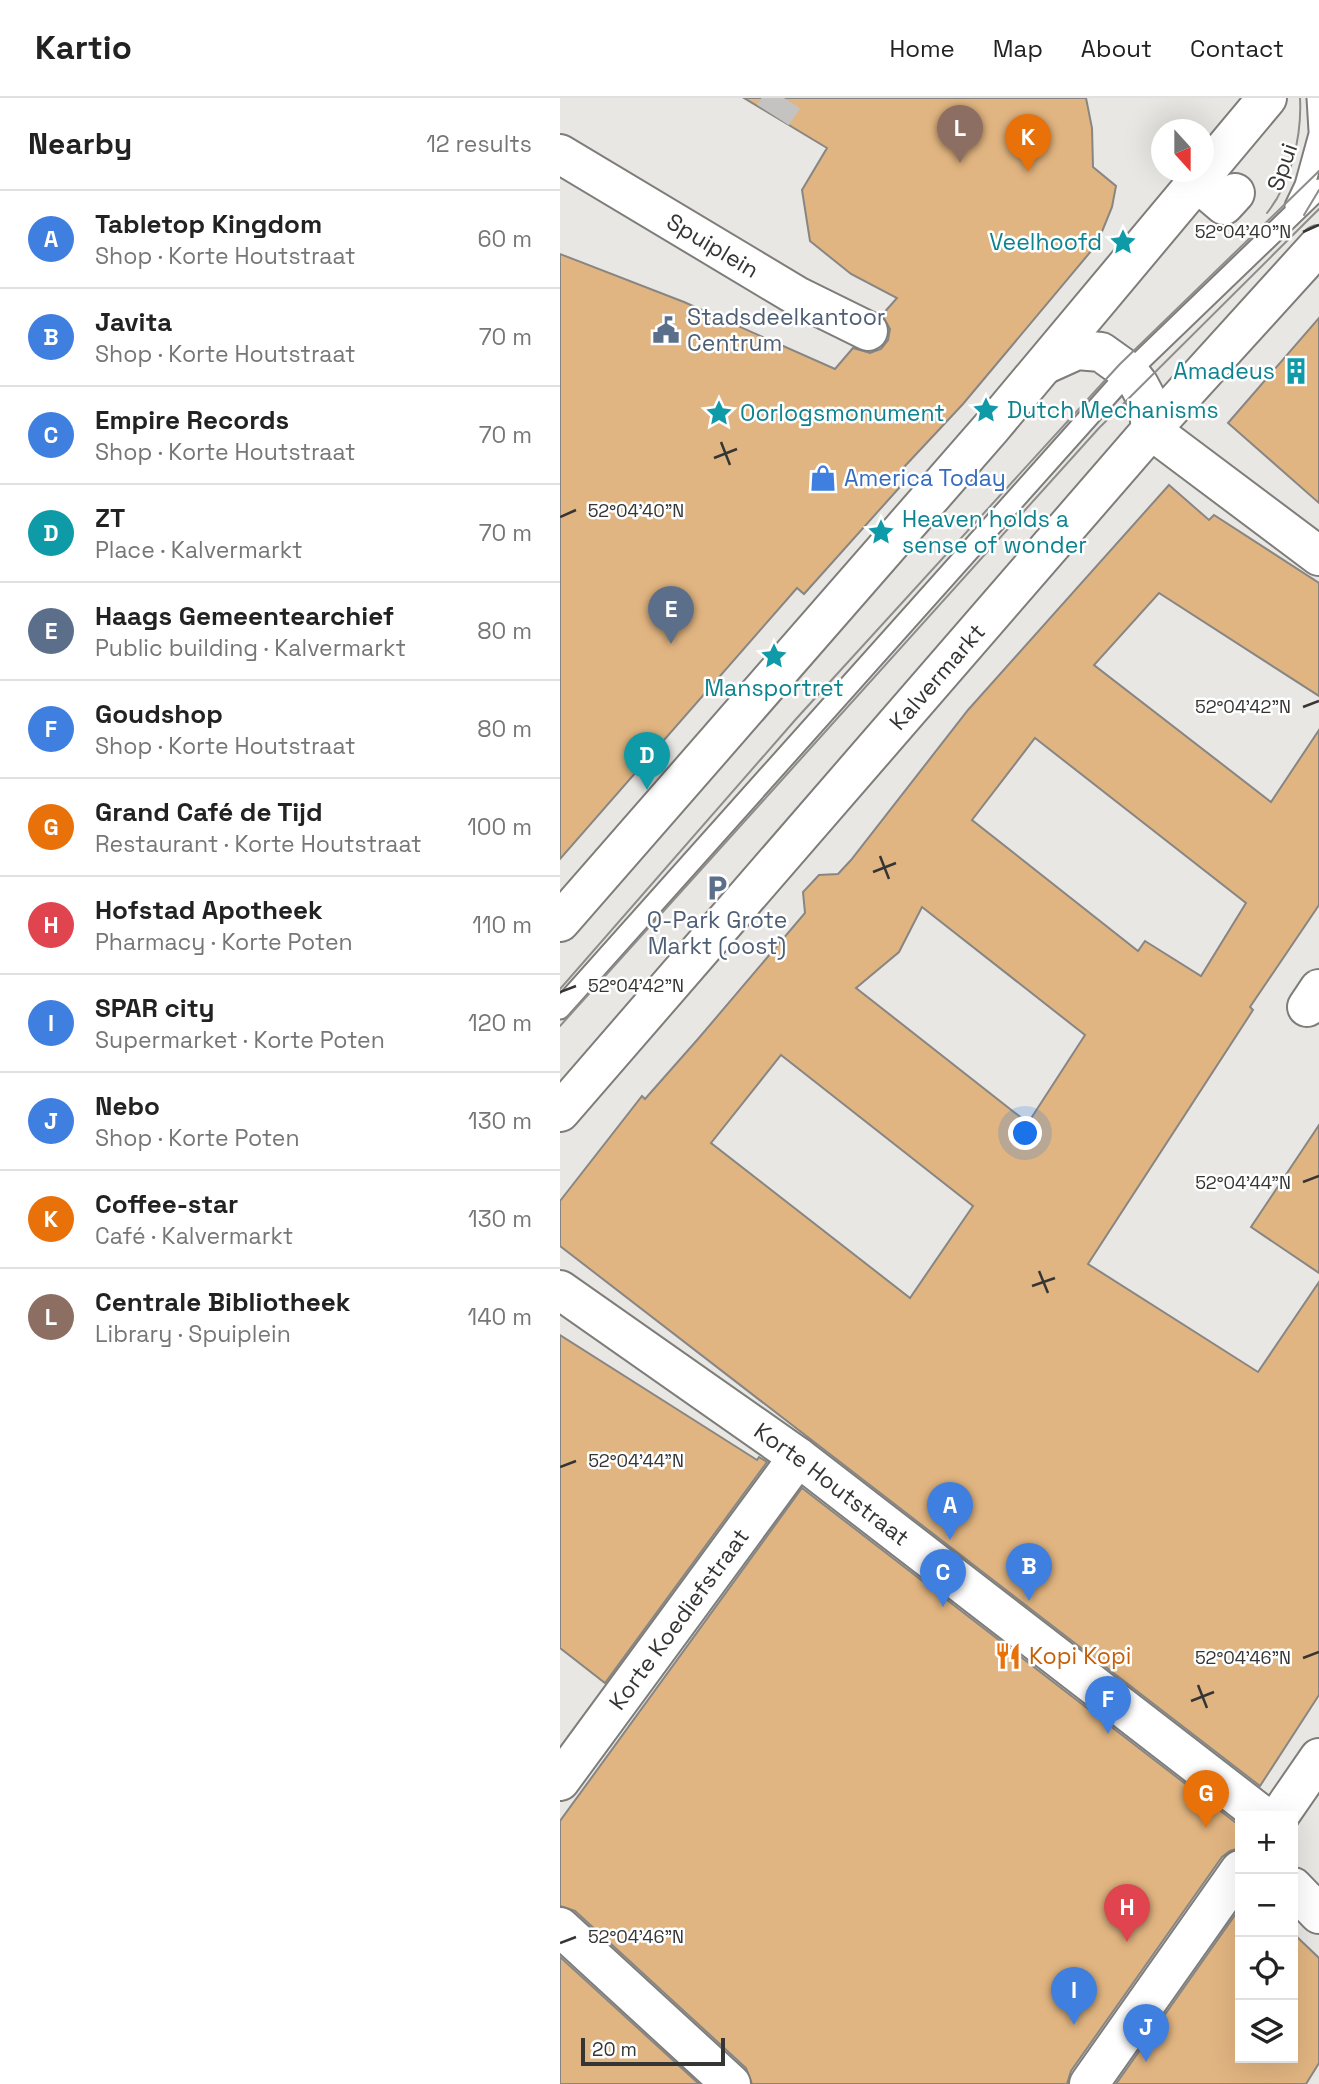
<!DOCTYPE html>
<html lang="en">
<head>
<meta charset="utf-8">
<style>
  body { margin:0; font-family:"Space Grotesk",sans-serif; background:#f2f2f2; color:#222 }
  .controls { position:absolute; right:21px; bottom:21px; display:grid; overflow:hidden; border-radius:0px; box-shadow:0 7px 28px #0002 }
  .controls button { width:63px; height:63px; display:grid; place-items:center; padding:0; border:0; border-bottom:2px solid #e0e0e0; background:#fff; color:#222; font:35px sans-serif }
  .compass { position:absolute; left:591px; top:21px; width:63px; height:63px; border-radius:50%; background:#fff; box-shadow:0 7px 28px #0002; rotate:159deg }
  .scale { position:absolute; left:21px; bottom:18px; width:144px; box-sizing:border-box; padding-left:7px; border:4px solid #353534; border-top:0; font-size:19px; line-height:24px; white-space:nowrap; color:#353534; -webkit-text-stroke:5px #fff; paint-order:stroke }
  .you { position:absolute; left:466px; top:1036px; width:24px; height:24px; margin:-18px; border:5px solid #fff; border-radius:50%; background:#1a73e8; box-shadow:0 0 0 10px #1a73e833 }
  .badge { display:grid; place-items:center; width:46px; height:46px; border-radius:50%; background:#7c3aed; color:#fff; font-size:23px; font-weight:700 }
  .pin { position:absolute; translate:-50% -58px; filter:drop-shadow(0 2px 4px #0008) }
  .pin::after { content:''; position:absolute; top:37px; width:24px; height:21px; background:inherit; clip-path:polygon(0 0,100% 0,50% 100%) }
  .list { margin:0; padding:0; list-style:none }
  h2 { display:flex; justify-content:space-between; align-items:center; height:91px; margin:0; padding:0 28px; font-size:30px }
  h2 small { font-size:23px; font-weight:400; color:#767676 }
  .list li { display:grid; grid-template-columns:46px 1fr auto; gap:21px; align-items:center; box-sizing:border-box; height:98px; padding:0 28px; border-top:2px solid #e0e0e0 }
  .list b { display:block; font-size:26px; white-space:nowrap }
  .list p { margin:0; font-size:23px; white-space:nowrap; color:#767676 }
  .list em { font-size:23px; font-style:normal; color:#767676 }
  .icon { flex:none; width:38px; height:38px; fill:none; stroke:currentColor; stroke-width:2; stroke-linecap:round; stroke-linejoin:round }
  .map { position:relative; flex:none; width:759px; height:1986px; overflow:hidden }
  header { display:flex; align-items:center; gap:42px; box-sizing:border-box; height:98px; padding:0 35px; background:#fff; border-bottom:2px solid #e0e0e0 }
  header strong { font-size:33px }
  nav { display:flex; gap:38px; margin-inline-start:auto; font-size:24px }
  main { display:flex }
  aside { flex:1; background:#fff }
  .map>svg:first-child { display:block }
</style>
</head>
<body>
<header>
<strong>Kartio</strong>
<nav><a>Home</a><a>Map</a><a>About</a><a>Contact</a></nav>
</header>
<main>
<aside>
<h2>Nearby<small>12 results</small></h2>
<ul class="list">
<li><span class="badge" style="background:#3f7fe0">A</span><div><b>Tabletop Kingdom</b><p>Shop · Korte Houtstraat</p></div><em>60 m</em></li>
<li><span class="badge" style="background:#3f7fe0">B</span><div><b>Javita</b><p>Shop · Korte Houtstraat</p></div><em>70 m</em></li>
<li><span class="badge" style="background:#3f7fe0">C</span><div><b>Empire Records</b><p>Shop · Korte Houtstraat</p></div><em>70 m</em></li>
<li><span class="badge" style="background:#0f9aa8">D</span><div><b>ZT</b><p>Place · Kalvermarkt</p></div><em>70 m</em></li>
<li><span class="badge" style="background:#5c6f8a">E</span><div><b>Haags Gemeentearchief</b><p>Public building · Kalvermarkt</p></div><em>80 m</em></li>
<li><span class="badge" style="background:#3f7fe0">F</span><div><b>Goudshop</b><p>Shop · Korte Houtstraat</p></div><em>80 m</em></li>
<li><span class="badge" style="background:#e8710a">G</span><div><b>Grand Café de Tijd</b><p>Restaurant · Korte Houtstraat</p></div><em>100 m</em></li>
<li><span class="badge" style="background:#e0444e">H</span><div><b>Hofstad Apotheek</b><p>Pharmacy · Korte Poten</p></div><em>110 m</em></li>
<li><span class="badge" style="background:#3f7fe0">I</span><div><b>SPAR city</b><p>Supermarket · Korte Poten</p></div><em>120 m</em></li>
<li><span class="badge" style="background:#3f7fe0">J</span><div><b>Nebo</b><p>Shop · Korte Poten</p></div><em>130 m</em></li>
<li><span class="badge" style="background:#e8710a">K</span><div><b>Coffee-star</b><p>Café · Kalvermarkt</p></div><em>130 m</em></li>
<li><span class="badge" style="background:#8d6e63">L</span><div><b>Centrale Bibliotheek</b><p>Library · Spuiplein</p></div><em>140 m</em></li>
</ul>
</aside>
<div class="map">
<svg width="759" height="1986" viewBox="0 0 759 1986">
  <rect width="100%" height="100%" fill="#e8e7e4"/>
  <path fill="#e1b581" stroke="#888683" stroke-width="2" fill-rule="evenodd" d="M 184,0 L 526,0 L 532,30 L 533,69 L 556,88 L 552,109 L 537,146 L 403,306 L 331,383 L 339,390 L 244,496 L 237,490 L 0,761 L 0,156 L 124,204 L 275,271 L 293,250 L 310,255 L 321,251 L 328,242 L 330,231 L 322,217 L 337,200 L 291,176 L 250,143 L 242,92 L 267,50 Z
    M 759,220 L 759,405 L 668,325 Z
    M 609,387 L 649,422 L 654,417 L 759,485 L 759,598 L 599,495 L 534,567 L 711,704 L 759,632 L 759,807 L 690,909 L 693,912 L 528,1166 L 698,1274 L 759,1184 L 759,1597 L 700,1688 L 0,1148 L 0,1103 L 82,998 L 85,1001 L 138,941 L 245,815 L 243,794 L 259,777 L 278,776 L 291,762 L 408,612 ZM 475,640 L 686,805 L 641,878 L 585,843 L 578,853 L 412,722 ZM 362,809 L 525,937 L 468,1025 L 296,890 L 339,854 ZM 221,957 L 413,1108 L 350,1200 L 151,1045 Z
    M 759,1027 L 759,1175 L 691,1129 Z
    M 0,1237 L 197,1362 L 199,1359 L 207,1364 L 45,1585 L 0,1550 Z
    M 242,1390 L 680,1728 L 680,1750 L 670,1753 L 662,1759 L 511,1973 L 507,1986 L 192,1986 L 186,1970 L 15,1813 L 0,1808 L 0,1723 Z
    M 680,1810 L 680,1960 L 733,1960 L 733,1835 L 759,1860 L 759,1965 L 746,1986 L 556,1986 Z
    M 0,1859 L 139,1986 L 0,1986 Z"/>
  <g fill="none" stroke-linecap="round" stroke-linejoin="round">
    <path stroke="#c4c3c1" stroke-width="38" stroke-dasharray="38 19" stroke-linecap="butt" d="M 213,17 L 224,0"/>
    <defs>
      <path id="lane" d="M 757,0 L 759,33
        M 735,108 L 745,87 L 759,36
        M 0,911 L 569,274 L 759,91"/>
      <g id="street">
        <path id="s1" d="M 0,56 L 237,198 L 308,233"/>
        <path d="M 637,84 L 664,107 L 675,95"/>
        <path d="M 486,266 L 517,252 L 541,254 L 569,274 L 579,287 L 588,304 L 591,332 L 759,458"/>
        <path d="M 0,824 L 431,330 L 707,0"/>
        <path d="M 747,909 L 759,891"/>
        <path id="s2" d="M 0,1014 L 591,332 L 759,147"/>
        <path id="s3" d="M 0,1192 L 238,1359 L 703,1718"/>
        <path id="s4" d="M 0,1683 L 238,1359"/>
        <path d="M 719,1718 L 759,1660"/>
        <path d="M 733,1789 L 759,1816"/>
        <path d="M 0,1829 L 171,1986"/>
        <path d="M 529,1986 L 680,1772"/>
      </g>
    </defs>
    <use href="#lane" stroke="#7e7d7a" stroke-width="23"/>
    <use href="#street" stroke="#7e7d7a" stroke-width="42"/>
    <use href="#lane" stroke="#fff" stroke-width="19"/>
    <use href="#street" stroke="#fff" stroke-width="38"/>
    <path stroke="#8d8d8b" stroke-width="2" d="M 707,115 C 731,85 742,38 740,0
      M 744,117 L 759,92
      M 0,891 L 236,621 L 559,267 L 759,73
      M 0,928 L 539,330 L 759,111"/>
  </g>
  <path fill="none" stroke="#353534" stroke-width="2.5" d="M 743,134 L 759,127M 161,344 L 170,367M 154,360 L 177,351M 0,419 L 16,412M 743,609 L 759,603M 320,758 L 329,781M 313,774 L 336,765M 0,894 L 16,888M 743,1084 L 759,1078M 479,1173 L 488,1195M 472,1188 L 495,1180M 0,1369 L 16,1363M 743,1560 L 759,1554M 638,1587 L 647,1610M 631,1603 L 654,1594M 0,1845 L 16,1839"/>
  <defs>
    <symbol id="sight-bare" viewBox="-9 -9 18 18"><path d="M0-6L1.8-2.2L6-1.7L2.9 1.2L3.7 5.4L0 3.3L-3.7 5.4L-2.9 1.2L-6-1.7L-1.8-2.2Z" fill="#0f9aa8" stroke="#fff" stroke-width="2.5" paint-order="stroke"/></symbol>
    <symbol id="civic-bare" viewBox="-9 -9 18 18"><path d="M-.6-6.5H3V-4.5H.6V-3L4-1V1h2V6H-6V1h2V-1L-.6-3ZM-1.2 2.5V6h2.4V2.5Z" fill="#5c6f8a" stroke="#fff" stroke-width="2.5" paint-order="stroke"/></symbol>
    <symbol id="building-bare" viewBox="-9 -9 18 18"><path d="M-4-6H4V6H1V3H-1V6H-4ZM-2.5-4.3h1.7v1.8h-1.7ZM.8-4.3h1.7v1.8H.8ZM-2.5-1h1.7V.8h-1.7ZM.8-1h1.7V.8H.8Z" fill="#0f9aa8" stroke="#fff" stroke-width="2.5" paint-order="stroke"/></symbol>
    <symbol id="shop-bare" viewBox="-9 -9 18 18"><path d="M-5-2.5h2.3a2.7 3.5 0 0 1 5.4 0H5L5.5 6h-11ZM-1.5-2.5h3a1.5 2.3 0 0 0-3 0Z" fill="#3f7fe0" stroke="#fff" stroke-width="2.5" paint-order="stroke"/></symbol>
    <symbol id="parking-bare" viewBox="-9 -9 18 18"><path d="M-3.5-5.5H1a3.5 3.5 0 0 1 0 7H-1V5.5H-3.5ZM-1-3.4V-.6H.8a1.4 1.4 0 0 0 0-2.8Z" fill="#5c6f8a" stroke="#fff" stroke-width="2.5" paint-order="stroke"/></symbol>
    <symbol id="restaurant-bare" viewBox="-9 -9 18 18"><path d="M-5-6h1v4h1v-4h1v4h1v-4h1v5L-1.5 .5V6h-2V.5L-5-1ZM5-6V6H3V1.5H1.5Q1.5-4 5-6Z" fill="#e8710a" stroke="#fff" stroke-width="2.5" paint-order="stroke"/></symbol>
  </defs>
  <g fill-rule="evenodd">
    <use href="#sight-bare" x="544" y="125" width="38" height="38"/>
    <use href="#civic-bare" x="87" y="213" width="38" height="38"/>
    <use href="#building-bare" x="717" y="254" width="38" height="38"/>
    <use href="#sight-bare" x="407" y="293" width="38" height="38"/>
    <use href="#sight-bare" x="140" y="296" width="38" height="38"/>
    <use href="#shop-bare" x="244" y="361" width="38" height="38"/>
    <use href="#sight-bare" x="302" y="415" width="38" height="38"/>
    <use href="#sight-bare" x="195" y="539" width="38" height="38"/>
    <use href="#parking-bare" x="138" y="771" width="38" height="38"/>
    <use href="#restaurant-bare" x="429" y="1539" width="38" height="38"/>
  </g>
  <g text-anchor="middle" stroke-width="5" stroke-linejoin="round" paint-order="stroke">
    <g font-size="23" fill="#353534" stroke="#fff">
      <text transform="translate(722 69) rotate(-71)" y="8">Spui</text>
      <text dy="8" stroke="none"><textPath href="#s1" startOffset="178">Spuiplein</textPath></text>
      <text dy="8" stroke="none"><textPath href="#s2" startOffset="576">Kalvermarkt</textPath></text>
      <text dy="8" stroke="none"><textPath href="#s3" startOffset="334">Korte Houtstraat</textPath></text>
      <text dy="8" stroke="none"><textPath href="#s4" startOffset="201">Korte Koediefstraat</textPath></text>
    </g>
    <g font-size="23" fill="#0d838f" stroke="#fff" text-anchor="start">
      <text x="542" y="152" text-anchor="end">Veelhoofd</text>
      <text x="715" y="281" text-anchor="end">Amadeus</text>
      <text x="447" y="320">Dutch Mechanisms</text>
      <text x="180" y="323">Oorlogsmonument</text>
      <text x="342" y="429">Heaven holds a<tspan x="342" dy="26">sense of wonder</tspan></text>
      <text x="214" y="598" text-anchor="middle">Mansportret</text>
    </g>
    <g font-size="23" fill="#4e5e75" stroke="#fff" text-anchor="start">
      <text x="127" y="227">Stadsdeelkantoor<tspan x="127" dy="26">Centrum</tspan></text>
      <text x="157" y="830" text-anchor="middle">Q-Park Grote<tspan x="157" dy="26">Markt (oost)</tspan></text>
    </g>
    <g font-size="23" fill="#366cbe" stroke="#fff" text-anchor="start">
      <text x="284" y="388">America Today</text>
    </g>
    <g font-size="23" fill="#c56008" stroke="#fff" text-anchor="start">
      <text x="469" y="1566">Kopi Kopi</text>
    </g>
  </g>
  <g font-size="18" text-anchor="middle" fill="#353534" stroke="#fff" stroke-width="5" stroke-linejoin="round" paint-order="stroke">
    <text x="683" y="140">52°04'40"N</text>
    <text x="76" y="419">52°04'40"N</text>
    <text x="683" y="615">52°04'42"N</text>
    <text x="76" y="894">52°04'42"N</text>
    <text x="683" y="1091">52°04'44"N</text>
    <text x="76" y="1369">52°04'44"N</text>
    <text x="683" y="1566">52°04'46"N</text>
    <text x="76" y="1845">52°04'46"N</text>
  </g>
</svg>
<div class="controls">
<button>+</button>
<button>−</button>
<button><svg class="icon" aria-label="locate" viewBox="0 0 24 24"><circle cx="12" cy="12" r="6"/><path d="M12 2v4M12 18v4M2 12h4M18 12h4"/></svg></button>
<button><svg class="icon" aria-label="layers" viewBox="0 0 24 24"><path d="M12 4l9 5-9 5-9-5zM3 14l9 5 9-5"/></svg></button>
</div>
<svg class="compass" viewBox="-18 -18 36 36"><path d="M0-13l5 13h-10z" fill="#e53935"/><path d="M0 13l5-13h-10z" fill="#767676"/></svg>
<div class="scale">20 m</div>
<div class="you"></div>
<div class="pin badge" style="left:390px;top:1442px;background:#3f7fe0">A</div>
<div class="pin badge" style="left:469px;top:1503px;background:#3f7fe0">B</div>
<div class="pin badge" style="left:383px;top:1509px;background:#3f7fe0">C</div>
<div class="pin badge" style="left:87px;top:692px;background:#0f9aa8">D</div>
<div class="pin badge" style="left:111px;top:546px;background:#5c6f8a">E</div>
<div class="pin badge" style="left:548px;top:1636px;background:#3f7fe0">F</div>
<div class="pin badge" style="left:646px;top:1730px;background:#e8710a">G</div>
<div class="pin badge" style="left:567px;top:1844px;background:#e0444e">H</div>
<div class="pin badge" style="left:514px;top:1927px;background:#3f7fe0">I</div>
<div class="pin badge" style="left:586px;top:1964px;background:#3f7fe0">J</div>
<div class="pin badge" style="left:468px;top:74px;background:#e8710a">K</div>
<div class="pin badge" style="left:400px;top:65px;background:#8d6e63">L</div>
</div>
</main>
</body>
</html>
